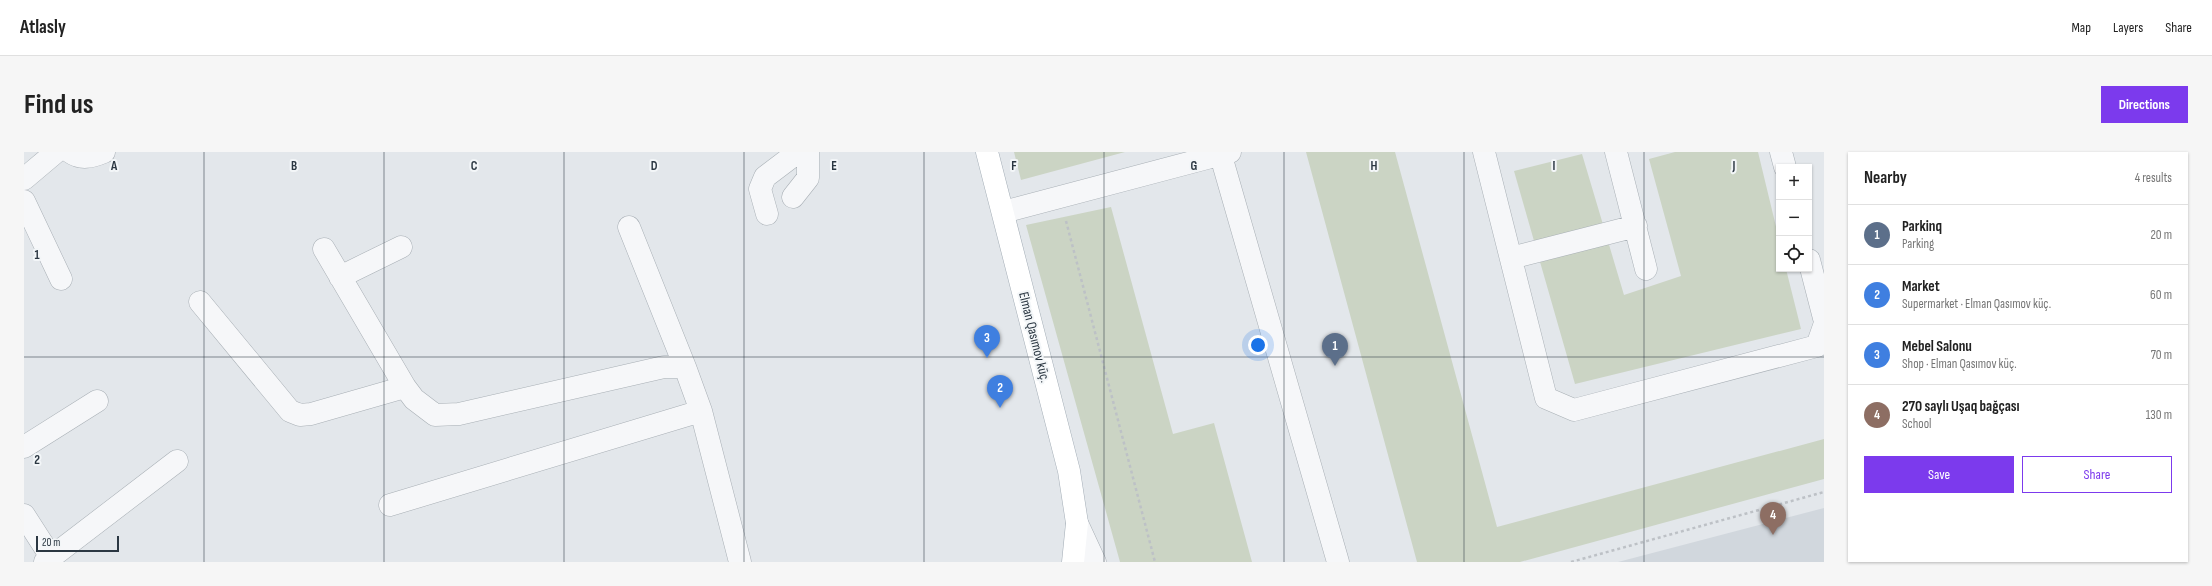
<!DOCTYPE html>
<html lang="en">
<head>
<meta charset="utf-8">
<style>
  body { margin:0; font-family:"Sofia Sans Condensed",sans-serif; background:#f6f6f6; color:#222 }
  .controls { position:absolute; right:12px; top:12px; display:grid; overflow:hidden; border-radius:0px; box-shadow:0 1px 3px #0004 }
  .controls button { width:36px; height:36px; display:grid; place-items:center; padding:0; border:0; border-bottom:1px solid #e0e0e0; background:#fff; color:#222; font:20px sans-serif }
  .scale { position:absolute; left:12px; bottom:10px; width:83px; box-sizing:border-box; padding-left:4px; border:2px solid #2b3742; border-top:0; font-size:11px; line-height:14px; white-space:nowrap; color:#2b3742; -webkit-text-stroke:3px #f3f6f8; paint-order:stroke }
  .you { position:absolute; left:1234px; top:193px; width:14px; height:14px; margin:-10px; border:3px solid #fff; border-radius:50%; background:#1a73e8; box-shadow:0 0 0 6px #1a73e833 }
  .badge { display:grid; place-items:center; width:26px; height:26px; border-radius:50%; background:#7c3aed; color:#fff; font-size:13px; font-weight:700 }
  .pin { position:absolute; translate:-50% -33px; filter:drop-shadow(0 1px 2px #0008) }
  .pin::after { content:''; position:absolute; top:21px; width:14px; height:12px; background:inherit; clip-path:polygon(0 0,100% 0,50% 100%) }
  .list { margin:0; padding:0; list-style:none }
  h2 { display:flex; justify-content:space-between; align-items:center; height:52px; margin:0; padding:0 16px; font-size:17px }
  h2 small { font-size:13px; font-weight:400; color:#767676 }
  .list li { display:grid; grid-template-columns:26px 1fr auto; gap:12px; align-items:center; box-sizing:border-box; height:60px; padding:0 16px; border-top:1px solid #e0e0e0 }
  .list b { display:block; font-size:15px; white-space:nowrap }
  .list p { margin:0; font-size:13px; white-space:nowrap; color:#767676 }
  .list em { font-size:13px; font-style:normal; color:#767676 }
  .actions { display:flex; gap:8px; padding:12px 16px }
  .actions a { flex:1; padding:9px 0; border:1px solid #7c3aed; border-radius:0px; text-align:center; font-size:14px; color:#7c3aed }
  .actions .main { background:#7c3aed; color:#fff }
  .icon { flex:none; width:22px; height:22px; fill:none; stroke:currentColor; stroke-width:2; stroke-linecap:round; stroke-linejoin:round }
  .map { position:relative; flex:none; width:1800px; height:410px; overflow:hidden; border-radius:0px }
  header { display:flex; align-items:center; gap:24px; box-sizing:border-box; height:56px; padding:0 20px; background:#fff; border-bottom:1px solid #e0e0e0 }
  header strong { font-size:19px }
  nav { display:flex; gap:22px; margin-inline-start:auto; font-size:14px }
  .intro { display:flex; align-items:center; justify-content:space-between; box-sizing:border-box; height:96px; padding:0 24px }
  h1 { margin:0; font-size:28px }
  .button { padding:10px 18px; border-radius:0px; background:#7c3aed; color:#fff; font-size:14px; font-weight:700 }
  main { display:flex; gap:24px; padding:0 24px }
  aside { flex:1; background:#fff; border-radius:0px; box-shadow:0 1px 3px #0004 }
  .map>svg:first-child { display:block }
</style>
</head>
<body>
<header>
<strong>Atlasly</strong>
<nav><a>Map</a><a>Layers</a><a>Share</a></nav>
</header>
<div class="intro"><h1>Find us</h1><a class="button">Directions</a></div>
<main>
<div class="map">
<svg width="1800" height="410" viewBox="0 0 1800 410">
  <rect width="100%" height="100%" fill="#e3e7eb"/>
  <path fill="#d1d7dd" d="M 1800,356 L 1800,410 L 1594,410 Z"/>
  <path fill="#cbd4c4" d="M 990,0 L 1101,0 L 997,28 Z
    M 1282,0 L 1371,0 L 1473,375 L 1800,287 L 1800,327 L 1496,410 L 1393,410 Z
    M 1651,0 L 1734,0 L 1755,87 L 1755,117 L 1762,117 L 1777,177 L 1551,232 L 1490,19 L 1558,2 L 1600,143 L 1657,124 L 1625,7 Z
    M 1087,55 L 1149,282 L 1190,271 L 1228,410 L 1096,410 L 1002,73 Z"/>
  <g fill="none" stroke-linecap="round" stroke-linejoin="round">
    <defs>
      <path id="minor" d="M 46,0 C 57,8 68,5 80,0
        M 1460,0 L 1522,246 L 1550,258 L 1793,194 L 1800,174
        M 1592,0 L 1622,117
        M 1757,0 L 1761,15
        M 1197,4 L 1314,410
        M 0,27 L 32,0
        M 769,45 L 784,26 L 784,0
        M 0,49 L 37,127
        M 979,60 L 1206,0
        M 743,62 L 736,37 L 741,25 L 774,0
        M 605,75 L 661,215
        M 300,97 L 381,235 L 390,247 L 411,263 L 435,262 L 640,215 L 661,215 L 677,259 L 716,410
        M 1487,106 L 1612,74
        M 1785,108 L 1800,166
        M 316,125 L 377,95
        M 176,150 L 266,259 L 276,263 L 287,262 L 381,235
        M 0,295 L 73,249
        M 366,353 L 677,259
        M 0,363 L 27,405
        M 1053,371 L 1071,410
        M 21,410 L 153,309"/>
      <path id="major" d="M 963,0 L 1045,319 L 1053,371 L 1049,410"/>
    </defs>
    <use href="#minor" stroke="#a8afb5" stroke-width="23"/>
    <use href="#major" stroke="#a3adb6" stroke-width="23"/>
    <path stroke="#bdc1c6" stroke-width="2.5" stroke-dasharray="3 3" stroke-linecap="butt" d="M 1042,69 L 1131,410
      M 1547,410 L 1800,340"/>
    <use href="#minor" stroke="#f6f7f9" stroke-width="22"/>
    <use href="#major" stroke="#fff" stroke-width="22"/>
  </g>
  <path fill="none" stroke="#2b3742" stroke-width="1" stroke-opacity="0.55" d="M 180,0 L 180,410M 360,0 L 360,410M 540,0 L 540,410M 720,0 L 720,410M 900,0 L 900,410M 1080,0 L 1080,410M 1260,0 L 1260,410M 1440,0 L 1440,410M 1620,0 L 1620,410M 0,205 L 1800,205"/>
  <g text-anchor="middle" stroke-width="4" stroke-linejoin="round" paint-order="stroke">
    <g font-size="14" fill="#2b3742" stroke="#f3f6f8">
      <text transform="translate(1011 185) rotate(76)" y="5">Elman Qasımov küç.</text>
    </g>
  </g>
  <g font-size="13" text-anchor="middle" font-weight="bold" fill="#2b3742" stroke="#f3f6f8" stroke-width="4" stroke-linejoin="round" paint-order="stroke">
    <text x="90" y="18">A</text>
    <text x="270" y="18">B</text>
    <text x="450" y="18">C</text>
    <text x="630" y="18">D</text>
    <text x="810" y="18">E</text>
    <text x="990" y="18">F</text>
    <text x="1170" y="18">G</text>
    <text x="1350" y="18">H</text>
    <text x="1530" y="18">I</text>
    <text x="1710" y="18">J</text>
    <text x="13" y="107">1</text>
    <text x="13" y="312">2</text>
  </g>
</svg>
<div class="controls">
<button>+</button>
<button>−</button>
<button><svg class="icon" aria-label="locate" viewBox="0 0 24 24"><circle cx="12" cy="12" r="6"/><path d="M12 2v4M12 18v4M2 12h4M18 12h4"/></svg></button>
</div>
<div class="scale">20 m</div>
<div class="you"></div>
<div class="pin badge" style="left:1311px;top:214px;background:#5c6f8a">1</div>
<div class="pin badge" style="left:976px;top:256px;background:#3f7fe0">2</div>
<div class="pin badge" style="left:963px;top:206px;background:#3f7fe0">3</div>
<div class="pin badge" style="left:1749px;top:383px;background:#8d6e63">4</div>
</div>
<aside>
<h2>Nearby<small>4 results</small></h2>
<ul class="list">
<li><span class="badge" style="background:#5c6f8a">1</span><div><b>Parkinq</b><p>Parking</p></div><em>20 m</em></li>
<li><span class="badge" style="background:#3f7fe0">2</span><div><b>Market</b><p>Supermarket · Elman Qasımov küç.</p></div><em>60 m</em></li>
<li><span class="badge" style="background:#3f7fe0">3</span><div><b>Mebel Salonu</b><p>Shop · Elman Qasımov küç.</p></div><em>70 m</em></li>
<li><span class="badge" style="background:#8d6e63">4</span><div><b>270 saylı Uşaq bağçası</b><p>School</p></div><em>130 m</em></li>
</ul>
<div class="actions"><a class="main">Save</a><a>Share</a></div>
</aside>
</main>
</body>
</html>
